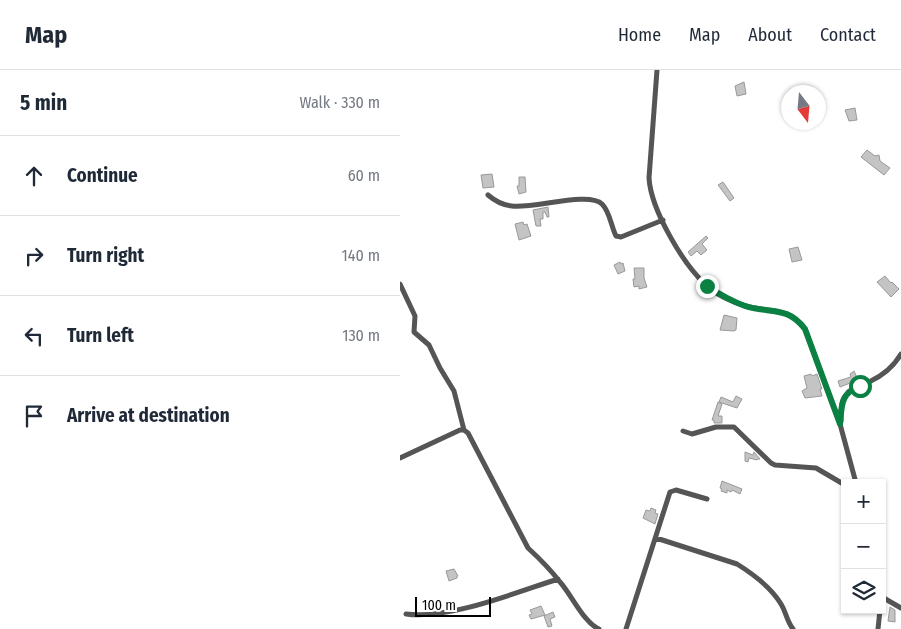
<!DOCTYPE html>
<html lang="en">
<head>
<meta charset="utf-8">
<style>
  body { margin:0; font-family:"Fira Sans Condensed",sans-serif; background:#f2f2f3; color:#1f2937 }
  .controls { position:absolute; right:15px; bottom:15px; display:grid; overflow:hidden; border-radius:0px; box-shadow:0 1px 4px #0004 }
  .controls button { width:45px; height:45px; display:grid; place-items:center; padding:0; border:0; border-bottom:1px solid #e0e1e3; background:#fff; color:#1f2937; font:25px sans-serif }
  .compass { position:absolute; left:381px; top:15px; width:45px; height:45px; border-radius:50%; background:#fff; box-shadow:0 1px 4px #0004; rotate:164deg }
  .scale { position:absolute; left:15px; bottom:12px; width:76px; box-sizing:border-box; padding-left:5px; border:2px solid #000; border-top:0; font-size:14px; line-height:18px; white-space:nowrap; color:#000; -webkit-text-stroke:4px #fff; paint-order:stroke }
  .stop { position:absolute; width:15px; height:15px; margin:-11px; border:4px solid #0b8043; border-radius:50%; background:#fff }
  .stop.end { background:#0b8043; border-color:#fff; box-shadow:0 1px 5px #0008 }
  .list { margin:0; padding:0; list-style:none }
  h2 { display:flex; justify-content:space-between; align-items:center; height:65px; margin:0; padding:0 20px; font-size:21px }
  h2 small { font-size:16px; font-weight:400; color:#747a83 }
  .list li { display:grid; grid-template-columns:32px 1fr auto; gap:15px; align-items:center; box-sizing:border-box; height:80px; padding:0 20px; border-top:1px solid #e0e1e3 }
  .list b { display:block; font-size:19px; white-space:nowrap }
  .list em { font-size:16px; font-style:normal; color:#747a83 }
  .icon { flex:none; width:28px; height:28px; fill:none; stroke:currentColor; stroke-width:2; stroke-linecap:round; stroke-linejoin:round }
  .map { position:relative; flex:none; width:501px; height:559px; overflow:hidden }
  header { display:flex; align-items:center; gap:30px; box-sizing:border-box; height:70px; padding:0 25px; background:#fff; border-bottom:1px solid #e0e1e3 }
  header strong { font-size:24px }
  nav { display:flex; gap:28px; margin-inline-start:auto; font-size:18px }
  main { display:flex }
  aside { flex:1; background:#fff }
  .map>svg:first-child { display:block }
</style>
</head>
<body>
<header>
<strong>Map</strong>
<nav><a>Home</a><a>Map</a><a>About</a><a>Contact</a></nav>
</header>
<main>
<aside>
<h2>5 min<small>Walk · 330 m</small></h2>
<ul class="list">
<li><svg class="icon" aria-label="ahead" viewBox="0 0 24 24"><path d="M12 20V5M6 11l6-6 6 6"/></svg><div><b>Continue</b></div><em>60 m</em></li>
<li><svg class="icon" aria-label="right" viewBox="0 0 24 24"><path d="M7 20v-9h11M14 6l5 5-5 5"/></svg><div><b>Turn right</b></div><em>140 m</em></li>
<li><svg class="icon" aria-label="left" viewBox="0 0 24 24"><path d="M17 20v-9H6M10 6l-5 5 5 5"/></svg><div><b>Turn left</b></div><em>130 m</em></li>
<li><svg class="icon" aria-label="arrive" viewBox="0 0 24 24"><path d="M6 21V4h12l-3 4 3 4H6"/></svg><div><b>Arrive at destination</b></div></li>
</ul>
</aside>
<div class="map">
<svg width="501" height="559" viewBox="0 0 501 559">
  <rect width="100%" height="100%" fill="#fff"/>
  <path fill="#c4c4c4" stroke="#999" d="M 344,12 L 346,24 L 337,26 L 335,16 Z
    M 455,38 L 457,50 L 449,51 L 445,40 Z
    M 467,80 L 475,86 L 479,85 L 480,91 L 490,98 L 484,105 L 461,87 Z
    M 92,104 L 94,117 L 83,118 L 81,105 Z
    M 119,107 L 125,107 L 126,122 L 119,124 L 117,116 L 119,116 Z
    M 323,112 L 334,128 L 330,131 L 318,115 Z
    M 148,137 L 149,147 L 147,147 L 145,142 L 143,142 L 143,149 L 140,149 L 141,156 L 136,156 L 133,140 Z
    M 123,152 L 124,155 L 127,154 L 131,166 L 119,170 L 115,154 Z
    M 306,166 L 308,168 L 302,174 L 307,180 L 301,185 L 297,181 L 291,186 L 288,182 Z
    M 398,177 L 402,190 L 392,192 L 389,179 Z
    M 220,192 L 221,194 L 223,193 L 225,201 L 218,204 L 214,195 Z
    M 234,198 L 244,198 L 244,208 L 247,217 L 239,219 L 239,216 L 234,217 L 233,209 L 235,209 Z
    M 485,206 L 491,213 L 492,212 L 499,219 L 491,227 L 477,212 Z
    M 324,245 L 337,248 L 336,260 L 334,261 L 320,260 Z
    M 454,301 L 458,310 L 440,317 L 438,311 L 451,307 L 450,304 Z
    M 411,304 L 412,306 L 417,304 L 422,319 L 420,319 L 422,326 L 405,328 L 402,321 L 407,318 L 404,306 Z
    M 336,326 L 342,329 L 337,338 L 319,332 L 321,327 L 333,332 Z
    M 318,332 L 322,334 L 318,346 L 322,346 L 322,353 L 314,353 L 314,350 L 312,350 Z
    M 345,382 L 353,385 L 354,382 L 360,389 L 358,389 L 357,390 L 349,388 L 348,392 L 345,391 Z
    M 322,411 L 342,419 L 340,424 L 332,420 L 331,422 L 327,420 L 327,423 L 321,421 L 322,419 L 320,418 Z
    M 251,438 L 256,440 L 255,443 L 258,444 L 255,454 L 243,448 L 246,440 L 250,441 Z
    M 54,499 L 58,506 L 57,506 L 57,508 L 49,511 L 46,501 Z
    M 141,536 L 145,545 L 131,549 L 129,545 L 132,544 L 130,540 Z
    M 490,537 L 495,540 L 495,552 L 488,551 Z
    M 153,542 L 155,547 L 150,549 L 152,556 L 148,557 L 144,546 Z"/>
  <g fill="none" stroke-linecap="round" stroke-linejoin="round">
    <path stroke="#555" stroke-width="5" d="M 257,0 L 249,108 C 251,140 283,194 306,215 C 316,225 333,232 346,236 C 370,243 388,236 405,259 L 440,354 L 456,413
      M 88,125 C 95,131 102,135 112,136 C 133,139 189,121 202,134 C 210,142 211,156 216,166 L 221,167 L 263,150
      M 0,214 L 15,246 L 14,262 L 29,275 L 40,298 L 54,321 L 64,360
      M 441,351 C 441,343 440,332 446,325 C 451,317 461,316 469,312 C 482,306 494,296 501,284
      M 283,361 L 292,364 L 316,357 L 334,357 L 371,393 L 375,395 L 416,398 L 445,415
      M 0,388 L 60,360 L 64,360 L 68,363 L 128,478 C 140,489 150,499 160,512 C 171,524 184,553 199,559
      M 256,468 L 337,494 C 353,504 371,517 381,534 C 386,542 387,552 393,559
      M 482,527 L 501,538
      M 6,544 C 48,550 117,522 158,509
      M 226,559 L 270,422 L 276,420 L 307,429
      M 478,559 L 480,540"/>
  </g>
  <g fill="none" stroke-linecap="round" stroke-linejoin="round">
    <path stroke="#0b8043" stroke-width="6" d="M 307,216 C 319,224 331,231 345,236 C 369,244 387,235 405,259 L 440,354 C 442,335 440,324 460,316"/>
  </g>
</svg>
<div class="controls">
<button>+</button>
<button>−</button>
<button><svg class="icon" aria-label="layers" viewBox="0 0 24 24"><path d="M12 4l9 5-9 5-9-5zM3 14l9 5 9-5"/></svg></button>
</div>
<svg class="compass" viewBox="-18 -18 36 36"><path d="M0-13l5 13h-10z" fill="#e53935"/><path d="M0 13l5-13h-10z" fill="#747a83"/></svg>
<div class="scale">100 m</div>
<div class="stop" style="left:460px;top:316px"></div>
<div class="stop end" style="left:307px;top:216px"></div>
</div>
</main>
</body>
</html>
